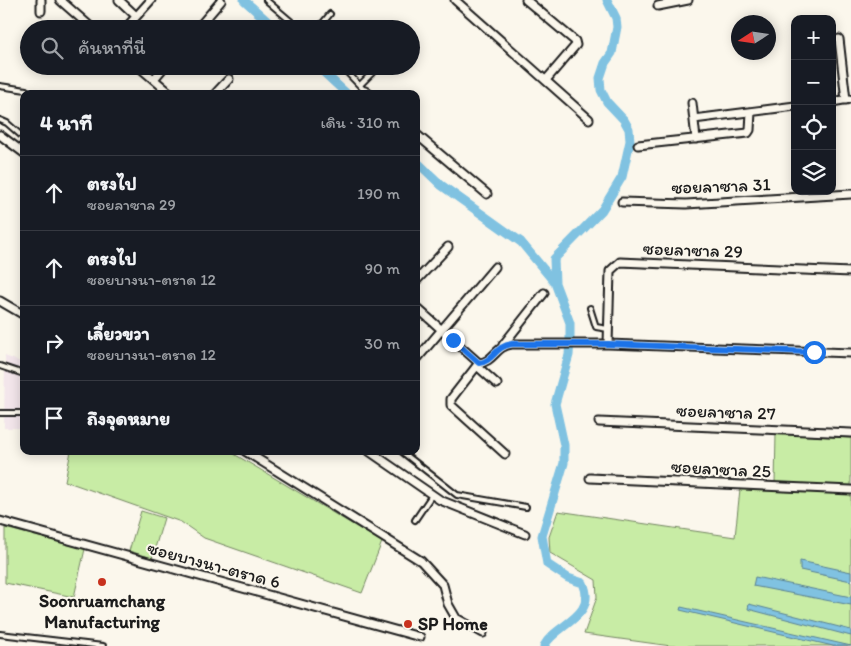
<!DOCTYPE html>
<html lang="th">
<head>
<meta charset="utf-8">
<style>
  body { margin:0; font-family:Itim,"Playpen Sans Thai",sans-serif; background:#20242c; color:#f1f3f6 }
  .controls { position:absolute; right:15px; top:15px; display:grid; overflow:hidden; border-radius:10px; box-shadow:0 2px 12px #0003 }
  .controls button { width:45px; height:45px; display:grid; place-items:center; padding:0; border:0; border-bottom:1px solid #363941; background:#171b24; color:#f1f3f6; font:25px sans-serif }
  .compass { position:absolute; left:731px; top:15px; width:45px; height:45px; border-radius:50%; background:#171b24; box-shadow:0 2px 12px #0003; rotate:258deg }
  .stop { position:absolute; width:15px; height:15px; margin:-11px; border:4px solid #1a73e8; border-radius:50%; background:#fff }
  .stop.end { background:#1a73e8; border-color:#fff; box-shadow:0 1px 5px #0008 }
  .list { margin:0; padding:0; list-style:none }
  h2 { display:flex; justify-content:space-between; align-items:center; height:65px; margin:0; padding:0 20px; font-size:21px }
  h2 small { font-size:16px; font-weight:400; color:#9ea1a6 }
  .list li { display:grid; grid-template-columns:32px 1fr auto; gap:15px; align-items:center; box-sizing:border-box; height:75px; padding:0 20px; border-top:1px solid #363941 }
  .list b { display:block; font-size:19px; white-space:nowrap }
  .list p { margin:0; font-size:16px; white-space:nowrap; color:#9ea1a6 }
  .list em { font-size:16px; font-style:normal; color:#9ea1a6 }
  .icon { flex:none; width:28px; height:28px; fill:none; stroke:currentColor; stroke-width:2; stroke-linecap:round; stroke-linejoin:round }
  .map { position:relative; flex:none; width:851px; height:646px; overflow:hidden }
  .search { position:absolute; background:#171b24; box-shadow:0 2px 12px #0003; left:20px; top:20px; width:400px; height:55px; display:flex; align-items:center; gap:12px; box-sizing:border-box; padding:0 18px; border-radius:28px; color:#9ea1a6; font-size:19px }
  .panel { position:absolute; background:#171b24; box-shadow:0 2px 12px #0003; left:20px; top:90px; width:400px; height:365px; border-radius:10px }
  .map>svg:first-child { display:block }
</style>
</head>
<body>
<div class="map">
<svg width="851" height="646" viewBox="0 0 851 646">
  <rect width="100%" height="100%" fill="#fbf7ec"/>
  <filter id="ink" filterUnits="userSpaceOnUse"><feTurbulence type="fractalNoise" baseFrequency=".02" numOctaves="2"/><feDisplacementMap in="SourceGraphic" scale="10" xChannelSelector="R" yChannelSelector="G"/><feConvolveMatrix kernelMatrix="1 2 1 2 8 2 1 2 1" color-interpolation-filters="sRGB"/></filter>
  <g filter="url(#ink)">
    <path fill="#f3e6eb" d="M 5,356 L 24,363 L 24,428 L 4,428 Z"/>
    <path fill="#c8eca5" stroke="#728460" d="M 776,434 L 851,438 L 851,487 L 775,483 Z
      M 71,451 L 229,451 L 382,542 L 362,593 L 204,538 L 181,522 L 65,481 Z
      M 740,489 L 851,494 L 851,646 L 671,646 L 584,634 L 597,597 L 596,580 L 550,553 L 549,537 L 558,511 L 735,537 Z
      M 141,511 L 164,518 L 152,558 L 129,551 Z
      M 5,528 L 85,549 L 74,597 L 5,583 Z"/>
    <path fill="#80c2e1" stroke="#588092" d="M 800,561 L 851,572 L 851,581 L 800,570 Z
      M 755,577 L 851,597 L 851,605 L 753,586 Z
      M 749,604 L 851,630 L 851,636 L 748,609 Z
      M 681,607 L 851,646 L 833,646 L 680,610 Z"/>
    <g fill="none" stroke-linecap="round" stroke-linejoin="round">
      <path stroke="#80c2e1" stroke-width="9" d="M 244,0 L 276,29
        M 317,66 L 347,94
        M 416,161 L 441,185 L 521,242 L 555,283
        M 544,646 C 555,624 598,617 583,583 L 568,578 L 547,564 L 542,536 L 564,463 L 564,445 L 555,404 L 569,355 L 570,338 L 570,323 L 555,283 L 554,259 L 602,210 L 622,177 L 630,141 L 629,129 L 624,120 L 607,102 L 601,90 L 600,78 L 605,63 L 612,53 L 617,27 L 616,18 L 607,0"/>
      <defs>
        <path id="service" d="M 266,0 L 300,29
          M 318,29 L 330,14
          M 341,66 L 365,91
          M 350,75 L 358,66
          M 360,85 L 379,66
          M 0,86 L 26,90 L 31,94
          M 0,120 L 7,123 L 24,138
          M 590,308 L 596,327 L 608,329
          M 0,366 L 24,374
          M 0,413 L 24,413
          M 401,451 L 457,495 L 526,507
          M 415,520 L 432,495
          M 0,634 L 103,646"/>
        <path id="minor" d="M 60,0 L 93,29
          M 119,0 L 136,16
          M 455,0 L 589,119
          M 526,0 L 575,41 L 576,45 L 546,80
          M 658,6 L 688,0
          M 41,11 L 41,0
          M 125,29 L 151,0
          M 197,29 L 221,1
          M 839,39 L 846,100
          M 138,66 L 171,94
          M 154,79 L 165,66
          M 215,94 L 229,79
          M 363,94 L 365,91 L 369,94
          M 832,102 L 849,99
          M 692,103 L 696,139
          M 694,119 L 795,106
          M 416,134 L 487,194
          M 0,135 L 24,153
          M 638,145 L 748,133 L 750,130 L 751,112
          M 622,202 L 686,204 L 851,194
          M 416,281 L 448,247
          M 0,301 L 24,315
          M 416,307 L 479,363 C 494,362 495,346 512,344 L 608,344 L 851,353
          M 608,344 L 610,271 L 620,262 L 851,272
          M 503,345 L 544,293
          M 416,360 L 495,267
          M 479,363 L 451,399 L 451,405 L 505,454
          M 477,366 L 497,384
          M 599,422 L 851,433
          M 245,451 L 421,561 L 443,585 L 448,604 L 456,618 L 483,633
          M 369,451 L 440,500 L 525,534
          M 590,478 L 851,490
          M 0,521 L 420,637"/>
      </defs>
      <use href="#service" stroke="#1c1c1c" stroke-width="8"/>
      <use href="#minor" stroke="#1c1c1c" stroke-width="11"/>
      <use href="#service" stroke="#fbf7ec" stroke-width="4"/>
      <use href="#minor" stroke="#fbf7ec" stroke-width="7"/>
    </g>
  </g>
  <g fill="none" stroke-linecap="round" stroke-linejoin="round" filter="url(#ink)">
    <path stroke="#1a73e8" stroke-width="6" d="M 453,340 L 479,363 C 493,362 495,346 512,344 L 608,344 L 814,352"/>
  </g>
  <g fill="#c8321e" stroke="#fbf7ec" stroke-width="2">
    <circle cx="102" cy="582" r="5"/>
    <circle cx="408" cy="624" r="5"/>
  </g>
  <g text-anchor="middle" stroke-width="4" stroke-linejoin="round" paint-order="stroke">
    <g font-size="18" fill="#1c1c1c" stroke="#fbf7ec">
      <text transform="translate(721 186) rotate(-2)" y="6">ซอยลาซาล 31</text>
      <text transform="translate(693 250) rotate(2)" y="6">ซอยลาซาล 29</text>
      <text transform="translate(726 412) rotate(2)" y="6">ซอยลาซาล 27</text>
      <text transform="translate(721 469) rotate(3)" y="6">ซอยลาซาล 25</text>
      <text transform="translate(214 565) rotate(15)" y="6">ซอยบางนา-ตราด 6</text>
    </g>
    <g font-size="18" font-weight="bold" fill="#1c1c1c" stroke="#fbf7ec">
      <text x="102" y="607">Soonruamchang<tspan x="102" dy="21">Manufacturing</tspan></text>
      <text x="418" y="630" text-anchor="start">SP Home</text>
    </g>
  </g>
</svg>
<div class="controls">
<button>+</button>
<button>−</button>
<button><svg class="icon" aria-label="locate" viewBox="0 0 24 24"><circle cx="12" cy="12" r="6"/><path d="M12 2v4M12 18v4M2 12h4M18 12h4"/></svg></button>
<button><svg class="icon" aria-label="layers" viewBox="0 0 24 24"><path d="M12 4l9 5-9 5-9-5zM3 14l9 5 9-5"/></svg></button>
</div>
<svg class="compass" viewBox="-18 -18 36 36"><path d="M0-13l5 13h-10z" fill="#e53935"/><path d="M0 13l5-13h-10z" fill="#9ea1a6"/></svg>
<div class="stop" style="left:814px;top:352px"></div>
<div class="stop end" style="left:453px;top:340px"></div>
<div class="search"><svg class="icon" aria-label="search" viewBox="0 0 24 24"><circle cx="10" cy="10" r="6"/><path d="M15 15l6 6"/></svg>ค้นหาที่นี่</div>
<section class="panel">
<h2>4 นาที<small>เดิน · 310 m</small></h2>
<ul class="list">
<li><svg class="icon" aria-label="ahead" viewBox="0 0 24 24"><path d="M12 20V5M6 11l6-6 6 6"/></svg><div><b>ตรงไป</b><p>ซอยลาซาล 29</p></div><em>190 m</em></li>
<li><svg class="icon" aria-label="ahead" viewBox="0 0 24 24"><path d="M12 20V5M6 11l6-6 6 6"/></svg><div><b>ตรงไป</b><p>ซอยบางนา-ตราด 12</p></div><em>90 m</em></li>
<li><svg class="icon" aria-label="right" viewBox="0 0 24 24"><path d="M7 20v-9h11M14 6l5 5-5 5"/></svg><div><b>เลี้ยวขวา</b><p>ซอยบางนา-ตราด 12</p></div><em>30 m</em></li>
<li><svg class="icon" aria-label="arrive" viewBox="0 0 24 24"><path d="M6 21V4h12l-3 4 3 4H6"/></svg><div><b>ถึงจุดหมาย</b></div></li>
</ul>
</section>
</div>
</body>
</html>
